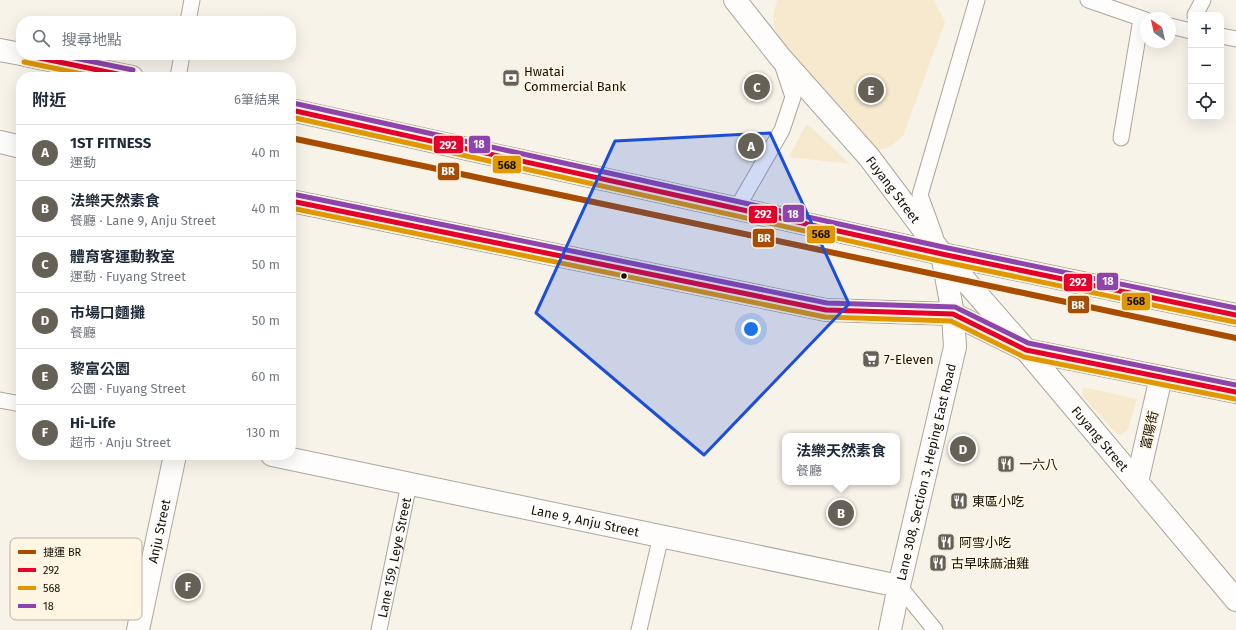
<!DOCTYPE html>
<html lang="zh-TW">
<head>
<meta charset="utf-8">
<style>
  body { margin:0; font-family:"Fira Sans","Noto Sans TC",sans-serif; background:#f6f6f7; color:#1f2937 }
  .controls { position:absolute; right:12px; top:12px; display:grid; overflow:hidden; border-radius:8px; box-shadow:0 4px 16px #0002 }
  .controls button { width:36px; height:36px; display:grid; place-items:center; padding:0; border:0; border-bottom:1px solid #e0e1e3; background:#fff; color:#1f2937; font:20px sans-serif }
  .compass { position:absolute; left:1140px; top:12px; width:36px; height:36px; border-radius:50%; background:#fff; box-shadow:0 4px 16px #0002; rotate:326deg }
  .you { position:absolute; left:751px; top:329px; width:14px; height:14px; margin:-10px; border:3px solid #fff; border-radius:50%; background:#1a73e8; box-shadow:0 0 0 6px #1a73e833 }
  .badge { display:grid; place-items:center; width:26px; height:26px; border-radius:50%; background:#666157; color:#fff; font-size:13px; font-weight:700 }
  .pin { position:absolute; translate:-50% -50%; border:2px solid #fff; box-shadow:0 1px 4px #0006 }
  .popup { position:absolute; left:782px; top:433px; width:118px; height:52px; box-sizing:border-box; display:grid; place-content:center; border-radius:8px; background:#fff; filter:drop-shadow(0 1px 3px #0005); font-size:13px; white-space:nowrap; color:#747a83 }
  .popup b { font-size:15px; color:#1f2937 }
  .popup::after { content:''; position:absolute; left:50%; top:100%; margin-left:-8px; border:8px solid transparent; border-top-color:#fff }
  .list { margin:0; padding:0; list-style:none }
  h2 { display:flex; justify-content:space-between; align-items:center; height:52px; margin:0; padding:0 16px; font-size:17px }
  h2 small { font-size:13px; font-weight:400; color:#747a83 }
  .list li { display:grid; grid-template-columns:26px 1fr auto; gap:12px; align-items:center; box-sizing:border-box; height:56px; padding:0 16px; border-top:1px solid #e0e1e3 }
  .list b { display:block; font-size:15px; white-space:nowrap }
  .list p { margin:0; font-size:13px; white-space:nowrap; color:#747a83 }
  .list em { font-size:13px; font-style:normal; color:#747a83 }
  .icon { flex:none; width:22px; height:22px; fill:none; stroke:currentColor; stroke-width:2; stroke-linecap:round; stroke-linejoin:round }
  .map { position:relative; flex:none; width:1236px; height:630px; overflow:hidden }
  .search { position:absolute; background:#fff; box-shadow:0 4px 16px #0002; left:16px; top:16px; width:280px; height:44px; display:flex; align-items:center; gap:10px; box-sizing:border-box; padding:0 14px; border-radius:16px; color:#747a83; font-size:15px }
  .panel { position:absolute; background:#fff; box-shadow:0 4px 16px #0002; left:16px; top:72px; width:280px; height:388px; border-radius:16px }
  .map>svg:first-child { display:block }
</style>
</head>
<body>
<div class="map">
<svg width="1236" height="630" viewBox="0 0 1236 630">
  <rect width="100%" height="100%" fill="#f8f3e9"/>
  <path fill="#f6e9ce" d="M 777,0 L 934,0 L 945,22 L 903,136 C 896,142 888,151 878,149 C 875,149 871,146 869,145 L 785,45 L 775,30 L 773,16 Z
    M 807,125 L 811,127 L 850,164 L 789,157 L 804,128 Z
    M 1083,387 L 1137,399 L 1128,430 L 1120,435 L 1116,433 L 1082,395 Z"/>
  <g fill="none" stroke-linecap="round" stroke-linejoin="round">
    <defs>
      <g id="service">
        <path d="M 1088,0 L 1146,20"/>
        <path d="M 1195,15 L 1203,0"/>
        <path d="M 188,21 L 192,0"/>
        <path d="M 1170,26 L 1191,31"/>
        <path d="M 1221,36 L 1236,39"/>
        <path d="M 178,77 L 182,55"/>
        <path d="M 1121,138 L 1141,19"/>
        <path d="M 737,208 L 782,130 L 793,97 L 782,64"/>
        <path d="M 935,236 L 920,195 L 977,0"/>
        <path d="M 0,400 L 21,404"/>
        <path d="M 899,586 L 935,630"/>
        <path id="s1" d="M 379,630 L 409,484"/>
        <path d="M 639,630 L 661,536"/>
      </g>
      <g id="minor">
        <path id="s2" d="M 735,0 L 780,57 L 869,157 L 942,254 L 1026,350 L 1236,600"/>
        <path id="s3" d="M 272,455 L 899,586"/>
        <path d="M 1137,482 L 1161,377"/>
        <path id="s4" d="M 138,630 L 175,455"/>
        <path id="s5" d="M 890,630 L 899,586 L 955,347 L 953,314 L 942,254"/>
      </g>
      <path id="secondary" d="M 0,50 L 21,54
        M 25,55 L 132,77
        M 291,110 L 942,254 L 1236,315
        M 0,142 L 21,147
        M 291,201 L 826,310 L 953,314 L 1026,350 L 1236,392"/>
    </defs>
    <use href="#service" stroke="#aca79d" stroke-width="17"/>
    <use href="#minor" stroke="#aca79d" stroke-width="24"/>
    <use href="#secondary" stroke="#aca79d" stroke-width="24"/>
    <use href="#service" stroke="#fefdfc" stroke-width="15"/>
    <use href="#minor" stroke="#fefdfc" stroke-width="22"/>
    <use href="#secondary" stroke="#fefdfc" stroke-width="22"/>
    <defs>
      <path id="bus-1" d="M 25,55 L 132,77
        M 291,110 L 942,254 L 1236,315
        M 291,201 L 826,310 L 953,314 L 1026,350 L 1236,392"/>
      <path id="bus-2" d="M 24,62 L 97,77
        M 291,117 L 940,261 L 1235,322
        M 291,208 L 825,317 L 951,321 L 1024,357 L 1235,399"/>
      <path id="bus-3" d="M 60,55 L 133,70
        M 293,103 L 943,247 L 1236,308
        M 292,194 L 827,303 L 955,307 L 1028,343 L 1236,385"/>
    </defs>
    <use href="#bus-1" stroke="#fef5e3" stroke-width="8"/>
    <use href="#bus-2" stroke="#fef5e3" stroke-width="8"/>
    <use href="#bus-3" stroke="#fef5e3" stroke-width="8"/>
    <use href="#bus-1" stroke="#e4002b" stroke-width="5"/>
    <use href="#bus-2" stroke="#e19701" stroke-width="5"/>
    <use href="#bus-3" stroke="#8e44ad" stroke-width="5"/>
    <defs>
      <path id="metro-1" d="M 291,138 L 1236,338"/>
    </defs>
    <use href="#metro-1" stroke="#fef5e3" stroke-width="9"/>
    <use href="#metro-1" stroke="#a74c00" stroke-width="6"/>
  </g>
  <path fill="#1d4ed8" fill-opacity="0.2" stroke="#1d4ed8" stroke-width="3" stroke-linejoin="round" d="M 770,133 L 849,304 L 704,455 L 536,313 L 615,141 Z"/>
  <defs>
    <symbol id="bank-square" viewBox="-11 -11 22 22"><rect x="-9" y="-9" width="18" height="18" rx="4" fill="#666157" stroke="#fef5e3"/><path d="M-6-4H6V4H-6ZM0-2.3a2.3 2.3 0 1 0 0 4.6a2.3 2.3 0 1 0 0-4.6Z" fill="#fff"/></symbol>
    <symbol id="supermarket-square" viewBox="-11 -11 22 22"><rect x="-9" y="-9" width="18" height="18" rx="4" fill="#666157" stroke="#fef5e3"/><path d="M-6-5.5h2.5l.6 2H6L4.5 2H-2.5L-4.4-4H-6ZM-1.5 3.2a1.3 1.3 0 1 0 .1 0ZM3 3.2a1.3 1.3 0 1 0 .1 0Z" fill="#fff"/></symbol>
    <symbol id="restaurant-square" viewBox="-11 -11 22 22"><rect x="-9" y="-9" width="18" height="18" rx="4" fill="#666157" stroke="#fef5e3"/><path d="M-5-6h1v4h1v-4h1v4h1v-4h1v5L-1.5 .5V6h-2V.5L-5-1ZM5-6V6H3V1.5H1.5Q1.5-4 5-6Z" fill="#fff"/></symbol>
  </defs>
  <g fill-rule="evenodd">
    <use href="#bank-square" x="501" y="68" width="20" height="20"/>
    <use href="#supermarket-square" x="861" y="349" width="20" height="20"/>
    <use href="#restaurant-square" x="996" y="454" width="20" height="20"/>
    <use href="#restaurant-square" x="949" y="491" width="20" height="20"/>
    <use href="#restaurant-square" x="936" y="532" width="20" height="20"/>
    <use href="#restaurant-square" x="928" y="553" width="20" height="20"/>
  </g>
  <circle fill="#171208" stroke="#fef5e3" stroke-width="1.5" cx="624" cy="276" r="3.5"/>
  <g text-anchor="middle" stroke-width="3.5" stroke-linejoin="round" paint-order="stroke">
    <g font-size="13" fill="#171208" stroke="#fef5e3" text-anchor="start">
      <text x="524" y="76">Hwatai<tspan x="524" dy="15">Commercial Bank</tspan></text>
      <text x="884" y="364">7-Eleven</text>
      <text x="1019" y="469">一六八</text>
      <text x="972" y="506">東區小吃</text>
      <text x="959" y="547">阿雪小吃</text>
      <text x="951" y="568">古早味麻油雞</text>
    </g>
    <g font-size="13" fill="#171208" stroke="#fef5e3">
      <text dy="5" stroke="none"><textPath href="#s2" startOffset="247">Fuyang Street</textPath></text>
      <text transform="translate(1149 430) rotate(-77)" y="5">富陽街</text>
      <text dy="5" stroke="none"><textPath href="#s2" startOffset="571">Fuyang Street</textPath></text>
      <text dy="5" stroke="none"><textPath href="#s5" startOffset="162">Lane 308, Section 3, Heping East Road</textPath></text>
      <text dy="5" stroke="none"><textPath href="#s3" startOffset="320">Lane 9, Anju Street</textPath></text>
      <text dy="5" stroke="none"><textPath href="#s4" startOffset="101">Anju Street</textPath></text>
      <text dy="5" stroke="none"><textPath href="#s1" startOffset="74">Lane 159, Leye Street</textPath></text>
    </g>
  </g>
  <rect x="10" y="538" width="132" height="82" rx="6" fill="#fef5e3" stroke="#b9b1a1" stroke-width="1"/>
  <rect x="18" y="550" width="18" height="4" fill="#a74c00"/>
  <rect x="18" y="568" width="18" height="4" fill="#e4002b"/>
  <rect x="18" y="586" width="18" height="4" fill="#e19701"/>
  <rect x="18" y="604" width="18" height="4" fill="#8e44ad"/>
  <g font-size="11" fill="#171208">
    <text x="43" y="556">捷運 BR</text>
    <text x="43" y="574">292</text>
    <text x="43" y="592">568</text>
    <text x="43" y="610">18</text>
  </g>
  <g stroke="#fef5e3" stroke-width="1.5">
    <rect x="468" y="135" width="23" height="19" rx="4" fill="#8e44ad"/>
    <rect x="433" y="135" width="31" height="19" rx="4" fill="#e4002b"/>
    <rect x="492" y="155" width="30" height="19" rx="4" fill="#e19701"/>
    <rect x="437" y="162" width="23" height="19" rx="4" fill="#a74c00"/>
    <rect x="782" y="204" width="23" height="19" rx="4" fill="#8e44ad"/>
    <rect x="748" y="205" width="30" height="19" rx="4" fill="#e4002b"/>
    <rect x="806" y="225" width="30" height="19" rx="4" fill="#e19701"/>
    <rect x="752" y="228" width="23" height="20" rx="4" fill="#a74c00"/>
    <rect x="1096" y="272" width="23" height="19" rx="4" fill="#8e44ad"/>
    <rect x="1063" y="273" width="30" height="19" rx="4" fill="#e4002b"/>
    <rect x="1121" y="292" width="30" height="19" rx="4" fill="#e19701"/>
    <rect x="1067" y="295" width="23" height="19" rx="4" fill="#a74c00"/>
  </g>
  <g font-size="11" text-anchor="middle" font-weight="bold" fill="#fff">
    <text x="479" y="148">18</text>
    <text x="448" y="149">292</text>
    <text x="448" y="175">BR</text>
    <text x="793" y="218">18</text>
    <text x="763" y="218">292</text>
    <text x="764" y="242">BR</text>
    <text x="1108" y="285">18</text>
    <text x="1078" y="286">292</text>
    <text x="1078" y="309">BR</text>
  </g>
  <g font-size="11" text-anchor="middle" font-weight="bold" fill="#111">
    <text x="507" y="169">568</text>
    <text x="821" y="238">568</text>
    <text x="1136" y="305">568</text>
  </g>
</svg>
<div class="controls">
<button>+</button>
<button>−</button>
<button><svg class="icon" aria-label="locate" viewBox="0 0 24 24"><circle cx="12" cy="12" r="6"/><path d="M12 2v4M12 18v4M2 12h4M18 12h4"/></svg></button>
</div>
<svg class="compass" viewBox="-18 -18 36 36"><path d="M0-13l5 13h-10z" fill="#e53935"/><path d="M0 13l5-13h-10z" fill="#747a83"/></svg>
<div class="you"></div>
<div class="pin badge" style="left:751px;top:146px">A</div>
<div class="pin badge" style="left:841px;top:513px">B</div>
<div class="popup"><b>法樂天然素食</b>餐廳</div>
<div class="pin badge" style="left:757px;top:87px">C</div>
<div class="pin badge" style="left:963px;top:449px">D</div>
<div class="pin badge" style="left:871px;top:90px">E</div>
<div class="pin badge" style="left:188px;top:586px">F</div>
<div class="search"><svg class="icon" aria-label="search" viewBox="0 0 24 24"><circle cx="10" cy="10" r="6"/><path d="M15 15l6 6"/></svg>搜尋地點</div>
<section class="panel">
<h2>附近<small>6筆結果</small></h2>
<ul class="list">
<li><span class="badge">A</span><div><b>1ST FITNESS</b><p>運動</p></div><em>40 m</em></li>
<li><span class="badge">B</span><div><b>法樂天然素食</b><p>餐廳 · Lane 9, Anju Street</p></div><em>40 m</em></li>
<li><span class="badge">C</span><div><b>體育客運動教室</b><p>運動 · Fuyang Street</p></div><em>50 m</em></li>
<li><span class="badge">D</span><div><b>市場口麵攤</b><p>餐廳</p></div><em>50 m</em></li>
<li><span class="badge">E</span><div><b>黎富公園</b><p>公園 · Fuyang Street</p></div><em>60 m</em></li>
<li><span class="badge">F</span><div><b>Hi-Life</b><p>超市 · Anju Street</p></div><em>130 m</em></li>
</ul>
</section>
</div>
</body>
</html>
